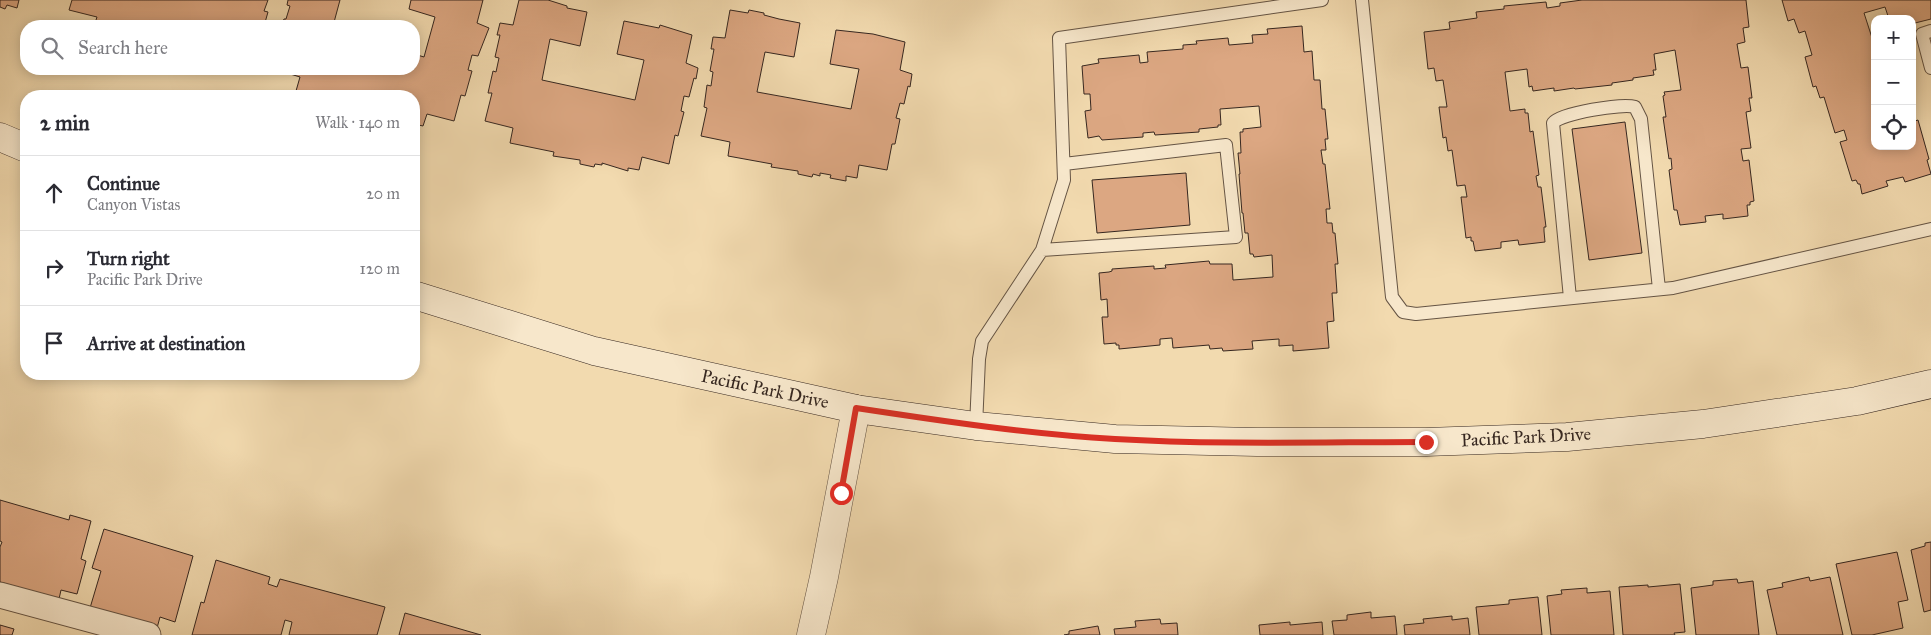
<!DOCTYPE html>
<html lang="en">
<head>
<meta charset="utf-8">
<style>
  body { margin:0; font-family:"IM FELL Great Primer",serif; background:#f7f7f7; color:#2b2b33 }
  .controls { position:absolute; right:15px; top:15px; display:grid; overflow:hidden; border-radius:10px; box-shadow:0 2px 12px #0003 }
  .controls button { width:45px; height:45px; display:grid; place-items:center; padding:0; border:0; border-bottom:1px solid #e1e1e2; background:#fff; color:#2b2b33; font:25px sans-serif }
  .stop { position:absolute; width:15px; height:15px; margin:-11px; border:4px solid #d93025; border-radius:50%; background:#fff }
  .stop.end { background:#d93025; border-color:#fff; box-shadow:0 1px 5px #0008 }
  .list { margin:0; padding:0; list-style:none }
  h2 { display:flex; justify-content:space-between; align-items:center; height:65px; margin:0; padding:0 20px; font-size:21px }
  h2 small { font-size:16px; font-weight:400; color:#7c7c81 }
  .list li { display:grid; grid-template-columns:32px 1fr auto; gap:15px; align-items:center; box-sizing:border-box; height:75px; padding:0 20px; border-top:1px solid #e1e1e2 }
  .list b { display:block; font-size:19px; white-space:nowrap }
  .list p { margin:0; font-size:16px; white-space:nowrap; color:#7c7c81 }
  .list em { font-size:16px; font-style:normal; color:#7c7c81 }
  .icon { flex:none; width:28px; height:28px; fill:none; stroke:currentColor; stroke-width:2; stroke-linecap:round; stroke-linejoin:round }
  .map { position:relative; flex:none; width:1931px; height:635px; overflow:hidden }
  .search { position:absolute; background:#fff; box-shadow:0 2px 12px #0003; left:20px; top:20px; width:400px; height:55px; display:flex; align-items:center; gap:12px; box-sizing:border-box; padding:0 18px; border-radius:20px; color:#7c7c81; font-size:19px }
  .panel { position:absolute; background:#fff; box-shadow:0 2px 12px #0003; left:20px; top:90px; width:400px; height:290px; border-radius:20px }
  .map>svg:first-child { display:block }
</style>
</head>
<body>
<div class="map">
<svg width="1931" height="635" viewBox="0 0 1931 635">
  <rect width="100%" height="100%" fill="#f2daaf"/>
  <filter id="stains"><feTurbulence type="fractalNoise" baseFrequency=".004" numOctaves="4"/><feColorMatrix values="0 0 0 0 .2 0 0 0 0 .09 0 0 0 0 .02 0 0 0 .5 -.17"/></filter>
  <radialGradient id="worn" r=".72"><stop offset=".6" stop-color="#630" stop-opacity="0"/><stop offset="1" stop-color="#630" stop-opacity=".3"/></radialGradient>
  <path fill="#dca782" stroke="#362720" d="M 0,0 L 19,0 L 17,8 L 7,5 L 5,9 L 0,7 Z
    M 72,0 L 268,0 L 264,11 L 268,12 L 264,26 L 94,26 L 97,17 L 69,10 Z
    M 288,0 L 340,0 L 333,26 L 281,26 L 284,19 L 286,19 L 290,6 L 287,5 Z
    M 411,0 L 483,0 L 477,23 L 489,28 L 478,56 L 472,55 L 468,70 L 472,71 L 465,96 L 461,95 L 454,121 L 427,114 L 423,126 L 414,124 L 414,96 L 314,96 L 296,91 L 300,77 L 274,69 L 414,69 L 414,54 L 424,57 L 435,17 L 409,9 Z
    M 519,0 L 548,0 L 567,6 L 567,8 L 587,12 L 580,46 L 550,39 L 542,80 L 635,100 L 644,60 L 617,54 L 624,21 L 659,28 L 660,25 L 692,35 L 686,63 L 698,68 L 696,79 L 694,78 L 689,97 L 684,96 L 681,111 L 684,112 L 678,136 L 675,135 L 669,164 L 642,157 L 639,170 L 628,168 L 628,171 L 602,163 L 602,165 L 595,164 L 594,167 L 580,164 L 580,160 L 553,156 L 554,152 L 510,143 L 513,128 L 485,121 L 492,93 L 488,93 L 493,71 L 496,72 L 499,58 L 495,57 L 500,35 L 497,35 L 500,23 L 513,25 Z
    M 1582,0 L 1746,0 L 1749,27 L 1743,28 L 1745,42 L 1737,44 L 1741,68 L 1748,67 L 1752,98 L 1749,98 L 1751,111 L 1746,112 L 1751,148 L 1741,149 L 1743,161 L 1749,160 L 1754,201 L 1750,202 L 1750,205 L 1747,205 L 1748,216 L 1723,219 L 1723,214 L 1705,216 L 1706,222 L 1680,225 L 1677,210 L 1674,210 L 1669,170 L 1672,169 L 1671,158 L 1669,159 L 1663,117 L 1666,117 L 1663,96 L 1665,95 L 1664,92 L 1681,90 L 1675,50 L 1654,54 L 1656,70 L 1653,70 L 1654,75 L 1633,78 L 1633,80 L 1612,83 L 1612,85 L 1575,89 L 1574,88 L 1554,91 L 1554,88 L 1533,91 L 1532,86 L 1529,87 L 1527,69 L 1505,72 L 1510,111 L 1525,109 L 1525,113 L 1528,113 L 1530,132 L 1533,131 L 1539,175 L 1536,176 L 1538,187 L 1541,187 L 1546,227 L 1544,227 L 1544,231 L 1545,242 L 1519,245 L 1518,240 L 1501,242 L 1501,248 L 1475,251 L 1473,241 L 1471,241 L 1471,237 L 1466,238 L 1461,197 L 1467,197 L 1465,185 L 1457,186 L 1452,150 L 1448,151 L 1446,137 L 1443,138 L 1439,107 L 1447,107 L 1443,80 L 1436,81 L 1434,68 L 1428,69 L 1424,32 L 1450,29 L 1449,22 L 1477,18 L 1476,12 L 1504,9 L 1504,6 L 1546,2 L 1547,8 L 1560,6 L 1560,3 Z
    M 1782,0 L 1931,0 L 1931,19 L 1915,23 L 1914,21 L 1912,21 L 1912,19 L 1889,19 L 1885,7 L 1864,13 L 1875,47 L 1875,146 L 1912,146 L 1912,113 L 1915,121 L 1918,120 L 1929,159 L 1927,160 L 1931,174 L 1905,182 L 1903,177 L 1886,181 L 1888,186 L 1862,194 L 1860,184 L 1858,184 L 1856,180 L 1852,181 L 1840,142 L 1847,140 L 1844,130 L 1835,133 L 1824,97 L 1820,98 L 1816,86 L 1813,87 L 1805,57 L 1812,55 L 1805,31 L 1799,33 L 1794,19 L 1788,21 Z
    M 730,10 L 748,13 L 749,10 L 764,13 L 764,15 L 779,19 L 800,23 L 794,57 L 765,52 L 757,92 L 851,109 L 859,69 L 830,64 L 836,30 L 873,34 L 905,42 L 900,70 L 912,74 L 910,87 L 908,86 L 904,104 L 900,103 L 896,118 L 900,119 L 895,144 L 892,144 L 887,170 L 859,165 L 857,178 L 846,176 L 846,181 L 830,178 L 831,175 L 820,173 L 820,176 L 813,174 L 812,177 L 798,174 L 798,171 L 771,167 L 772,164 L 728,156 L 730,142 L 701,136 L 707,108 L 704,107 L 707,85 L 711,86 L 713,72 L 710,71 L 714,49 L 711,49 L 713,37 L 725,38 Z
    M 1302,26 L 1304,52 L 1312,51 L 1314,80 L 1320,80 L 1322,109 L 1325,109 L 1328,139 L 1325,139 L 1326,150 L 1321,150 L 1323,164 L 1325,164 L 1330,209 L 1326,209 L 1327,223 L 1332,223 L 1333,233 L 1335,233 L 1338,264 L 1335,264 L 1337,293 L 1332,293 L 1334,321 L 1327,322 L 1329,348 L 1293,351 L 1293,345 L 1279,346 L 1279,339 L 1252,341 L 1253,349 L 1223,351 L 1222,348 L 1210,349 L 1209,345 L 1173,348 L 1172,338 L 1160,339 L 1160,345 L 1119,349 L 1119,345 L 1116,345 L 1116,343 L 1104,344 L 1102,317 L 1108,317 L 1107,299 L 1101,300 L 1099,273 L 1109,272 L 1112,271 L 1112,269 L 1154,266 L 1154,269 L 1166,268 L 1165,265 L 1209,261 L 1210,264 L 1232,264 L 1233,280 L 1273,277 L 1272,255 L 1254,257 L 1253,254 L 1250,254 L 1248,233 L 1245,233 L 1243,213 L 1242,213 L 1239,174 L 1240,174 L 1238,153 L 1241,153 L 1240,132 L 1243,132 L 1243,129 L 1261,127 L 1259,106 L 1220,109 L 1221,125 L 1218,125 L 1218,127 L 1199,129 L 1199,132 L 1155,135 L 1154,132 L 1143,133 L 1143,137 L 1102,140 L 1099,136 L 1088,138 L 1085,111 L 1091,110 L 1090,94 L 1084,94 L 1082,66 L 1099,63 L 1098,59 L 1139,55 L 1140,63 L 1148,62 L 1147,52 L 1183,49 L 1183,45 L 1197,44 L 1196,41 L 1228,38 L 1229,45 L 1253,43 L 1252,35 L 1268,34 L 1267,29 Z
    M 1625,122 L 1642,253 L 1589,260 L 1572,129 Z
    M 1186,173 L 1190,225 L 1097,233 L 1092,180 Z
    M 0,500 L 69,520 L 70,515 L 91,521 L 81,559 L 86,561 L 77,594 L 61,590 L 59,599 L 0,582 L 0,547 L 2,542 L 0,541 Z
    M 104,529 L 193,556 L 175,622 L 160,617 L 157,628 L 90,608 L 101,571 L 92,568 Z
    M 1931,542 L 1931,610 L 1924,612 L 1911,550 L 1925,546 L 1925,543 Z
    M 1897,552 L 1908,600 L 1898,602 L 1903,628 L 1872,635 L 1852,635 L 1836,564 Z
    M 216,560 L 270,577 L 268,584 L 277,587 L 280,579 L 385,607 L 377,635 L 289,635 L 292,622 L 285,620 L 281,635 L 192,635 L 201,602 L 204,603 Z
    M 1809,577 L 1810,581 L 1830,577 L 1843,635 L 1777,635 L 1767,590 L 1783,587 L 1782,583 Z
    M 1737,579 L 1738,583 L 1753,581 L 1759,635 L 1696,635 L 1691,588 L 1713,585 L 1713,581 Z
    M 1680,584 L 1685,632 L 1674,633 L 1675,635 L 1623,635 L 1619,587 L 1648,585 L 1648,587 Z
    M 1587,588 L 1587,593 L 1610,591 L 1614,635 L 1551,635 L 1547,596 L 1562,594 L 1561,590 Z
    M 1538,597 L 1542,635 L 1479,635 L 1476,607 L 1509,604 L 1509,600 Z
    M 1371,612 L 1371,618 L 1395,616 L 1397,635 L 1334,635 L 1332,621 L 1347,620 L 1347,615 Z
    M 405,613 L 481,635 L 399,635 Z
    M 1452,616 L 1452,620 L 1468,618 L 1470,635 L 1405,635 L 1404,625 L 1424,623 L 1423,619 Z
    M 1160,619 L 1161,624 L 1177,623 L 1178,635 L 1115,635 L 1114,629 L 1136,627 L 1135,621 Z
    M 1290,622 L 1290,625 L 1322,622 L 1323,635 L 1260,635 L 1259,625 Z
    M 0,625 L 14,629 L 12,635 L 0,635 Z
    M 1098,626 L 1100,635 L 1064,635 L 1069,634 L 1069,631 Z"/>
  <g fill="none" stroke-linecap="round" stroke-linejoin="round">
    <defs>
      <path id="service" d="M 1362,0 L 1392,297 L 1403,312 L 1416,314 L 1673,288 L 1931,229
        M 1931,31 L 1922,34 L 1931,68
        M 1042,250 L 1236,237 L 1226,145 L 1064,164
        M 1570,298 L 1553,123 C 1561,113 1623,103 1635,107 L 1641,119 L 1659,289
        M 976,426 L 979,359 L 982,341 L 1042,250 L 1064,180 L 1059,38 L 1322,0"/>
      <path id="minor" d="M 0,595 L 148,635"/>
      <path id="tertiary" d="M 811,635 L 824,577 L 856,409"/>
      <path id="secondary" d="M 0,137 L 26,148
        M 414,295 L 594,351 L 856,409 L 976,426 L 1115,439 L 1257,442 L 1426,442 L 1567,437 L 1703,424 L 1857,401 L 1931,384"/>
    </defs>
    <use href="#service" stroke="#655444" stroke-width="14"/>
    <use href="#minor" stroke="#655444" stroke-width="27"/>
    <use href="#tertiary" stroke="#655444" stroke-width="29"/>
    <use href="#secondary" stroke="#362720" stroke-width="29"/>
    <use href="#service" stroke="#f7e7cb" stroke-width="12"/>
    <use href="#minor" stroke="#f7e7cb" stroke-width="25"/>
    <use href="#tertiary" stroke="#f7e7cb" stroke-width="28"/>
    <use href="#secondary" stroke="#f7e7cb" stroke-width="28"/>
  </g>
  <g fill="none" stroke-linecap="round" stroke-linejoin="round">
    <path stroke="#d93025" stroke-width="6" d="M 841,493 L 856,408 C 942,421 1028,434 1115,439 C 1218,445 1323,442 1426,442"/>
  </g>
  <g text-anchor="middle" stroke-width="5" stroke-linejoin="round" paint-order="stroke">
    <g font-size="18" fill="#362720" stroke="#f7e7cb">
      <text transform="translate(765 389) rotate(12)" y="6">Pacific Park Drive</text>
      <text transform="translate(1526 437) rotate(-3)" y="6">Pacific Park Drive</text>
    </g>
  </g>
  <rect width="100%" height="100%" filter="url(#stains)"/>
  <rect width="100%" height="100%" fill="url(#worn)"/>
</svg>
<div class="controls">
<button>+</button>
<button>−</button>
<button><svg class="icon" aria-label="locate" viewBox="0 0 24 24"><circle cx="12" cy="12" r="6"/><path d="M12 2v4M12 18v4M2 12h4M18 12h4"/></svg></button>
</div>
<div class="stop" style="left:841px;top:493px"></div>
<div class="stop end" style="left:1426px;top:442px"></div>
<div class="search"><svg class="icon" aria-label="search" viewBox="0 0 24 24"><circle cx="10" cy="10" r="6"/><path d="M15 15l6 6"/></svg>Search here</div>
<section class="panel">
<h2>2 min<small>Walk · 140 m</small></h2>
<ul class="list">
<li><svg class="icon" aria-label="ahead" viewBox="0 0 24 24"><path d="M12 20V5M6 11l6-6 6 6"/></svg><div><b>Continue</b><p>Canyon Vistas</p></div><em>20 m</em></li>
<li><svg class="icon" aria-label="right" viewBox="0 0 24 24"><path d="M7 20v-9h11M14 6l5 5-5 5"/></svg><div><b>Turn right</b><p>Pacific Park Drive</p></div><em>120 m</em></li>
<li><svg class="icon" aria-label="arrive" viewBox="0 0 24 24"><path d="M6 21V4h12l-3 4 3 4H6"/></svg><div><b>Arrive at destination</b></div></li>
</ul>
</section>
</div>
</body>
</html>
